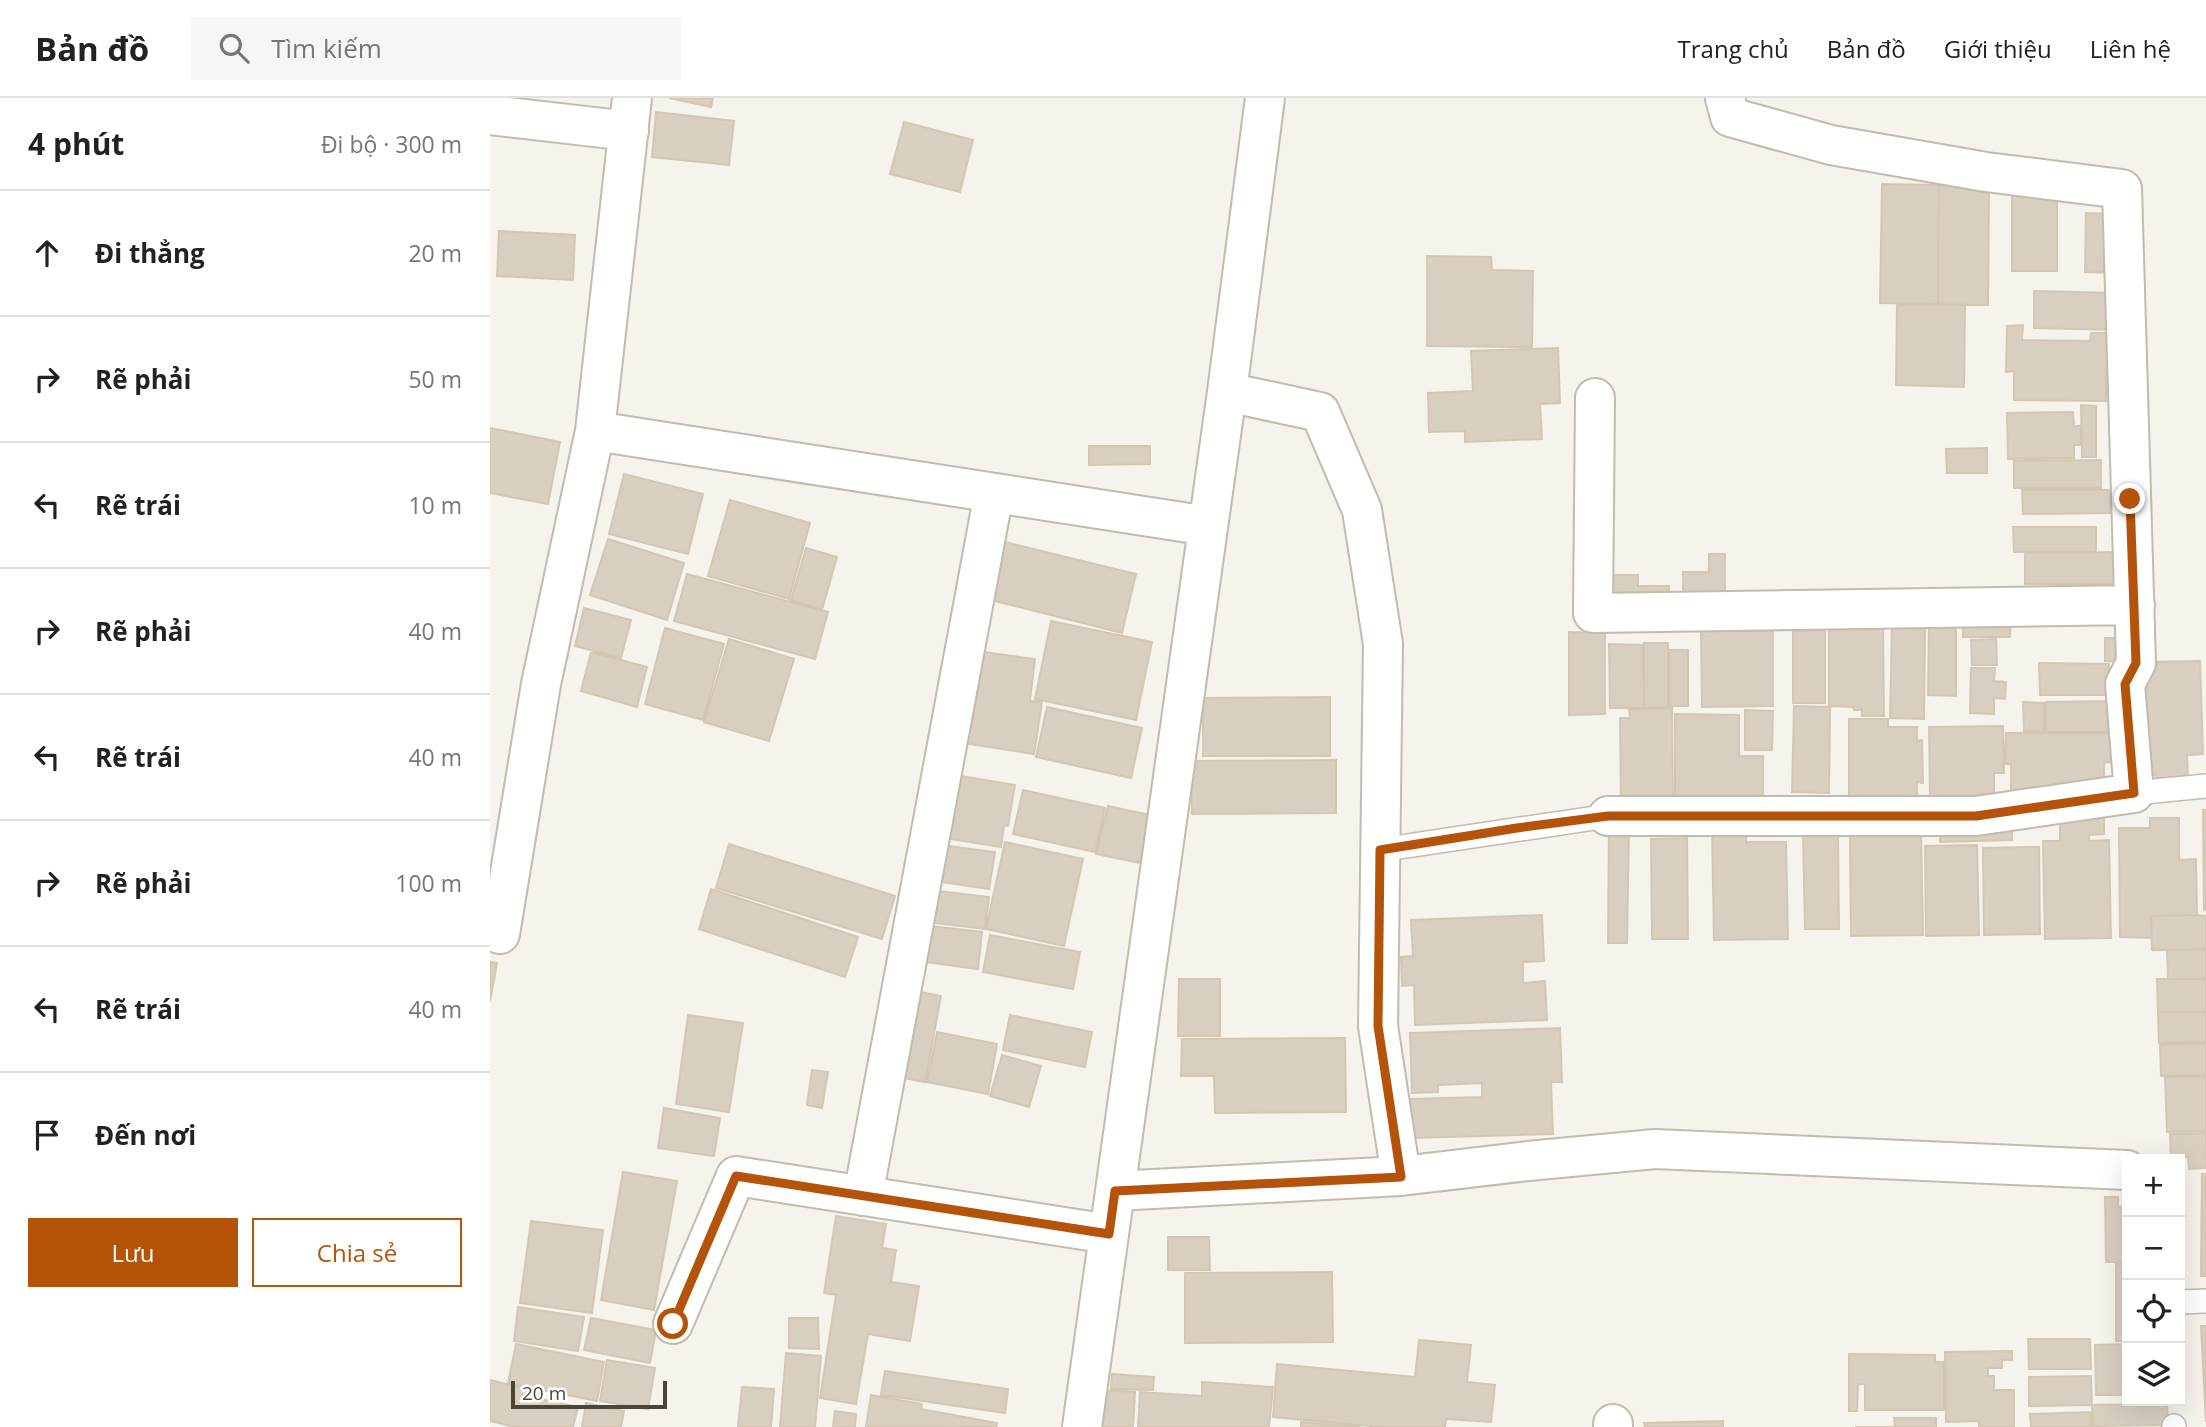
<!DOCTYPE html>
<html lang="vi">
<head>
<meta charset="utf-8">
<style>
  body { margin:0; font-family:"Open Sans",sans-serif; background:#f6f6f6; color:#222 }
  .controls { position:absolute; right:21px; bottom:21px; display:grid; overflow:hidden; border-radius:0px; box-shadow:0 7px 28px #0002 }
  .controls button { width:63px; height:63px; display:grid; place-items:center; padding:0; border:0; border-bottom:2px solid #e0e0e0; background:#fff; color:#222; font:35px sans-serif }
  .scale { position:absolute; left:21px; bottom:18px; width:156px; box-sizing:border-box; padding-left:7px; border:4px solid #4b4439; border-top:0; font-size:19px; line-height:24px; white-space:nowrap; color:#4b4439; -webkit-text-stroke:5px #fff; paint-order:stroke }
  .stop { position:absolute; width:21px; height:21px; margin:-16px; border:5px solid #b45309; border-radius:50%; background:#fff }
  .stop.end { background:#b45309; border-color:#fff; box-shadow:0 2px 7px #0008 }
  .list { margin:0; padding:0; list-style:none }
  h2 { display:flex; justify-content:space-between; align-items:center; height:91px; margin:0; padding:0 28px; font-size:30px }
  h2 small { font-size:23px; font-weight:400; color:#767676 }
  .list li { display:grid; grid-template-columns:46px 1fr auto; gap:21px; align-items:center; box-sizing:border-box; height:126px; padding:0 28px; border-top:2px solid #e0e0e0 }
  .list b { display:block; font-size:26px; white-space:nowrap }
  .list em { font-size:23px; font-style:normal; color:#767676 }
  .actions { display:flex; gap:14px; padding:21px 28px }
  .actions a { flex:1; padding:16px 0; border:2px solid #b45309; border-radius:0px; text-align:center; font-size:24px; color:#b45309 }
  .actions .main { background:#b45309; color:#fff }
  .icon { flex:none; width:38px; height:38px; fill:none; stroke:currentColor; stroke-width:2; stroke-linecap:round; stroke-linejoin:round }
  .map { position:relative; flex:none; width:1716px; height:1329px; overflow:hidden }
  header { display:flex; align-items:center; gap:42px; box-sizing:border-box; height:98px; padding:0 35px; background:#fff; border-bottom:2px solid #e0e0e0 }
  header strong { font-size:33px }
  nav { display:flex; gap:38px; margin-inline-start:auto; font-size:24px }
  .search { width:490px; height:63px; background:#f6f6f6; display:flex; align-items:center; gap:18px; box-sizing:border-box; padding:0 24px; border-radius:0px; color:#767676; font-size:26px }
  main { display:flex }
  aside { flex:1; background:#fff }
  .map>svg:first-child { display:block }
</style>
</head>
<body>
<header>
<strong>Bản đồ</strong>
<div class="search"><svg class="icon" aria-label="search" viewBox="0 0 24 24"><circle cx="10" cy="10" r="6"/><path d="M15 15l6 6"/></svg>Tìm kiếm</div>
<nav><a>Trang chủ</a><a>Bản đồ</a><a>Giới thiệu</a><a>Liên hệ</a></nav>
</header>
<main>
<aside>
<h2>4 phút<small>Đi bộ · 300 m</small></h2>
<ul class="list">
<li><svg class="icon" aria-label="ahead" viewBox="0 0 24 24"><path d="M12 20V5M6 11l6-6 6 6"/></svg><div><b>Đi thẳng</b></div><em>20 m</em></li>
<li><svg class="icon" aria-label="right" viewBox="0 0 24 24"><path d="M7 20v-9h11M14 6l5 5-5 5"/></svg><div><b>Rẽ phải</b></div><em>50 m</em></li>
<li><svg class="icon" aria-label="left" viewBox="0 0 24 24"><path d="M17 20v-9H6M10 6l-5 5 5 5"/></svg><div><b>Rẽ trái</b></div><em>10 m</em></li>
<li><svg class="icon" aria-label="right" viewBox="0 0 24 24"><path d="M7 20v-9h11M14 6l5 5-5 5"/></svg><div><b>Rẽ phải</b></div><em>40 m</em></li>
<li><svg class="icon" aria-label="left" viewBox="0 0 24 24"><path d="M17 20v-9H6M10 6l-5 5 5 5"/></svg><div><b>Rẽ trái</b></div><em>40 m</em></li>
<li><svg class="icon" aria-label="right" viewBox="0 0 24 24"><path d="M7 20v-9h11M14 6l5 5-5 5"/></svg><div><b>Rẽ phải</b></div><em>100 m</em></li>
<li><svg class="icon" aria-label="left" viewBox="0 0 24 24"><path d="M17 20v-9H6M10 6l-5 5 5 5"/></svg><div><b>Rẽ trái</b></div><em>40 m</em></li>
<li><svg class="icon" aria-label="arrive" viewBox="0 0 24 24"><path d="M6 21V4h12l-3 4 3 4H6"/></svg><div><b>Đến nơi</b></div></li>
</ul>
<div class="actions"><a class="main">Lưu</a><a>Chia sẻ</a></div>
</aside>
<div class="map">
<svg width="1716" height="1329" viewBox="0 0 1716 1329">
  <rect width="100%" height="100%" fill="#f6f3ec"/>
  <path fill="#d8cfc1" stroke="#d3c7b4" stroke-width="2" d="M 179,0 L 223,0 L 221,9 Z
    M 166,14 L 244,23 L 239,67 L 162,59 Z
    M 414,24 L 483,42 L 470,94 L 400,76 Z
    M 1392,86 L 1449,87 L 1448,206 L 1390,205 Z
    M 1449,87 L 1499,88 L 1498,207 L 1448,206 Z
    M 1522,91 L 1567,91 L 1567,173 L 1522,173 Z
    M 1596,115 L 1626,116 L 1626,175 L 1595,174 Z
    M 9,133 L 85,137 L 83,182 L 7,178 Z
    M 937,158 L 1001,159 L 1002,172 L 1043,173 L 1042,249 L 937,248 Z
    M 1544,193 L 1628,195 L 1627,232 L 1544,230 Z
    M 1407,206 L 1475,207 L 1474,289 L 1406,287 Z
    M 1533,227 L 1532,242 L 1600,243 L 1601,235 L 1629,235 L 1628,272 L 1616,272 L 1616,303 L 1524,302 L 1524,273 L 1516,274 L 1517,228 Z
    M 1068,250 L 1070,305 L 1050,306 L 1052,341 L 975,344 L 975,333 L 939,334 L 938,295 L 983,293 L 981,253 Z
    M 1591,307 L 1606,308 L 1606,359 L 1592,359 Z
    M 1583,314 L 1584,328 L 1591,328 L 1591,347 L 1584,347 L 1584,360 L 1518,361 L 1517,315 Z
    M 0,330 L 70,344 L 58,406 L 0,395 Z
    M 599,348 L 660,348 L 660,366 L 599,367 Z
    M 1497,350 L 1497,375 L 1457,375 L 1456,351 Z
    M 1611,362 L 1611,390 L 1524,390 L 1524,363 Z
    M 134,376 L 213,396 L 198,456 L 119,436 Z
    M 1532,392 L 1621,392 L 1620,415 L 1533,416 Z
    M 240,402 L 320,425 L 299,501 L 218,478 Z
    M 1523,429 L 1606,429 L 1606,454 L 1524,454 Z
    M 118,441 L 194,465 L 177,522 L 100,497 Z
    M 511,443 L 646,476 L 632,535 L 497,501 Z
    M 316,450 L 347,459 L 332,512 L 301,502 Z
    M 1631,454 L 1631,486 L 1535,486 L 1535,455 Z
    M 1219,456 L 1235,456 L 1235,494 L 1193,497 L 1193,474 L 1219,474 Z
    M 197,476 L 338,514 L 325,561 L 184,523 Z
    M 1117,477 L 1148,477 L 1148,488 L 1179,488 L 1178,506 L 1117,500 Z
    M 94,510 L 141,522 L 131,560 L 85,548 Z
    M 1473,522 L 1521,522 L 1520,539 L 1473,539 Z
    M 561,523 L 662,544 L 646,622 L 545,601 Z
    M 1439,526 L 1466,526 L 1466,598 L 1438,597 Z
    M 1402,527 L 1435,527 L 1434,621 L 1400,620 Z
    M 175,530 L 234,546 L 213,622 L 155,606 Z
    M 1339,530 L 1393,530 L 1394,618 L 1372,618 L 1372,612 L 1364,612 L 1363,609 L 1339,608 Z
    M 1335,532 L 1335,605 L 1303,605 L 1303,533 Z
    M 1211,533 L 1283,533 L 1283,608 L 1212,609 Z
    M 1079,534 L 1115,535 L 1115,616 L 1079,617 Z
    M 1615,540 L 1643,540 L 1644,564 L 1615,563 Z
    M 239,541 L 304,561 L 279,643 L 214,624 Z
    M 1506,541 L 1507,567 L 1482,567 L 1481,542 Z
    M 1154,545 L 1178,545 L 1178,609 L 1154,610 Z
    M 1119,546 L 1153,547 L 1154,610 L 1120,610 Z
    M 479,552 L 545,561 L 540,603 L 552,604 L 544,656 L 466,644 Z
    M 1179,552 L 1198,552 L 1198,608 L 1179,608 Z
    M 101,554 L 157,569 L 147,609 L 91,593 Z
    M 1710,563 L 1713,656 L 1697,657 L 1698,681 L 1656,682 L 1653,564 Z
    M 1549,565 L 1619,566 L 1618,597 L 1550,597 Z
    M 1481,570 L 1505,570 L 1504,583 L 1516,584 L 1515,601 L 1504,600 L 1504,616 L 1480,615 Z
    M 840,599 L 840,658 L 713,658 L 713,600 Z
    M 1622,603 L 1623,634 L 1556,634 L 1556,604 Z
    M 1533,604 L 1554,605 L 1554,633 L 1534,633 Z
    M 1304,608 L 1340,609 L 1339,695 L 1302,694 Z
    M 557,609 L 652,630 L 641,680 L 546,659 Z
    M 1182,610 L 1183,705 L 1131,706 L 1130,620 L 1140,620 L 1139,611 Z
    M 1255,612 L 1283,613 L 1282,652 L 1255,652 Z
    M 1185,616 L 1249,617 L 1249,658 L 1273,658 L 1273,699 L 1185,707 Z
    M 1359,621 L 1398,621 L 1398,629 L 1427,629 L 1427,643 L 1432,642 L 1433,685 L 1427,684 L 1427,706 L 1359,701 Z
    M 1513,628 L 1514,675 L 1504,675 L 1504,701 L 1440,701 L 1439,629 Z
    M 1516,635 L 1629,635 L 1629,665 L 1614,664 L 1614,696 L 1521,697 L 1521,666 L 1515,666 Z
    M 846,662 L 846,715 L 702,716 L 701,663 Z
    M 459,676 L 525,687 L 518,728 L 514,727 L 511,749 L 448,739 Z
    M 533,692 L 615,710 L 605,754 L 523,736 Z
    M 618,708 L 660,717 L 650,765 L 606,756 Z
    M 1713,712 L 1716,712 L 1716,812 L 1714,812 Z
    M 1570,719 L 1614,719 L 1614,736 L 1599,737 L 1599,743 L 1619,742 L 1621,840 L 1555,841 L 1553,743 L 1570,743 Z
    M 1660,720 L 1689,720 L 1689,762 L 1706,761 L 1707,817 L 1661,818 L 1662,840 L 1630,839 L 1629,730 L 1660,730 Z
    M 1522,724 L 1522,742 L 1450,744 L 1450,725 Z
    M 1256,728 L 1256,744 L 1296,744 L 1298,841 L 1224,842 L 1222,729 Z
    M 1119,730 L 1139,730 L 1137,845 L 1118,845 Z
    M 1348,736 L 1349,831 L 1315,831 L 1313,737 Z
    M 1431,736 L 1433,837 L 1361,838 L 1360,737 Z
    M 1197,740 L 1198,841 L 1162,841 L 1161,741 Z
    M 515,744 L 593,761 L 574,848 L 496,831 Z
    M 239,746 L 405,798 L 392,841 L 226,790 Z
    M 443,746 L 505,754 L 499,791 L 438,782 Z
    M 1487,747 L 1489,837 L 1436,838 L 1435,748 Z
    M 1549,749 L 1550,836 L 1494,837 L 1493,750 Z
    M 221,791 L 368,839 L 355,879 L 209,831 Z
    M 432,791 L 499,799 L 495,831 L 428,823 Z
    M 1052,817 L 1054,863 L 1033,864 L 1033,885 L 1055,883 L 1057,922 L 925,927 L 924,887 L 912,888 L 911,859 L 923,858 L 921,822 Z
    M 1707,817 L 1716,818 L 1716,851 L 1662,852 L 1661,818 Z
    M 440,828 L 492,834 L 488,871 L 435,864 Z
    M 500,837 L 590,854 L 583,891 L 493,874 Z
    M 1716,851 L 1716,881 L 1678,881 L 1677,852 Z
    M 0,864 L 7,865 L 0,903 Z
    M 689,881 L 730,881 L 730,938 L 688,938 Z
    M 1667,881 L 1716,881 L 1716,914 L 1668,914 Z
    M 415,891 L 451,898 L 435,984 L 398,977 Z
    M 1668,914 L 1716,914 L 1716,944 L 1669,945 Z
    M 198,917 L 253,925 L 239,1014 L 186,1006 Z
    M 520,917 L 602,934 L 595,969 L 513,952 Z
    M 1070,930 L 1072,984 L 1061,984 L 1063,1036 L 922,1040 L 920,1001 L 992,999 L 992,985 L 948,987 L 948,994 L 922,995 L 920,935 Z
    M 447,934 L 507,946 L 498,996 L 437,984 Z
    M 855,940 L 856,1014 L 725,1015 L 724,978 L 691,978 L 692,941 Z
    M 1716,945 L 1716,977 L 1671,978 L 1670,947 Z
    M 512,957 L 551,968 L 539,1009 L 500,998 Z
    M 322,972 L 338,974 L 332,1010 L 317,1007 Z
    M 1716,978 L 1716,1033 L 1677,1034 L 1675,979 Z
    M 174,1010 L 230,1020 L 224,1058 L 168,1050 Z
    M 1716,1035 L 1716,1070 L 1699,1071 L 1698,1059 L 1681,1060 L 1680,1036 Z
    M 133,1074 L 187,1083 L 164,1212 L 111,1202 Z
    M 1712,1076 L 1716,1076 L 1716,1178 L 1711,1178 Z
    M 1615,1099 L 1628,1099 L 1628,1109 L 1637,1108 L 1637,1164 L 1616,1164 Z
    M 346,1118 L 396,1126 L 392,1150 L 406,1152 L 401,1184 L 429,1188 L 420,1243 L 378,1236 L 366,1306 L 330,1300 L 346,1197 L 334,1195 Z
    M 41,1123 L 113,1132 L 102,1215 L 30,1205 Z
    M 678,1139 L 719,1139 L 720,1172 L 678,1172 Z
    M 1626,1166 L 1637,1166 L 1637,1243 L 1626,1243 Z
    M 842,1174 L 843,1244 L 695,1245 L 695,1175 Z
    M 28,1209 L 94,1219 L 88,1253 L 24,1243 Z
    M 101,1220 L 166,1232 L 160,1265 L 94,1252 Z
    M 299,1220 L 328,1220 L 329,1251 L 299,1250 Z
    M 1711,1228 L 1716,1228 L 1716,1324 Z
    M 1538,1241 L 1600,1241 L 1601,1271 L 1539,1271 Z
    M 929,1242 L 981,1247 L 977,1284 L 1005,1287 L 1001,1324 L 956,1321 L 955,1329 L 891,1329 L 783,1319 L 787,1266 L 925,1279 Z
    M 26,1246 L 114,1264 L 107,1303 L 18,1285 Z
    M 1637,1246 L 1637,1297 L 1606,1297 L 1605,1247 Z
    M 1522,1253 L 1522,1262 L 1512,1262 L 1512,1270 L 1498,1270 L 1498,1278 L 1504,1278 L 1504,1292 L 1524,1292 L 1524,1329 L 1489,1329 L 1489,1323 L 1456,1324 L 1455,1254 Z
    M 296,1255 L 331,1258 L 325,1329 L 290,1329 Z
    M 1359,1256 L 1445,1257 L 1445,1264 L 1454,1264 L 1454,1312 L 1375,1312 L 1375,1286 L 1368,1286 L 1367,1313 L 1359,1313 Z
    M 117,1262 L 165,1270 L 158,1311 L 110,1303 Z
    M 395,1273 L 518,1291 L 515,1315 L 391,1297 Z
    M 622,1276 L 664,1279 L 663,1292 L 621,1291 Z
    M 1601,1278 L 1602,1307 L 1539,1308 L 1539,1279 Z
    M 0,1282 L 51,1295 L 50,1301 L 88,1309 L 83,1329 L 26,1329 L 0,1323 Z
    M 712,1284 L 783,1289 L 779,1329 L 648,1329 L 650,1294 L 712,1298 Z
    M 252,1289 L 284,1291 L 281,1329 L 248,1329 Z
    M 604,1292 L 645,1294 L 643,1329 L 602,1329 Z
    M 381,1297 L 432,1306 L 431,1311 L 507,1325 L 506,1329 L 376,1328 Z
    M 1661,1303 L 1677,1303 L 1678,1327 L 1603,1328 L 1602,1307 L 1661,1306 Z
    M 96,1305 L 134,1313 L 131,1329 L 92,1329 Z
    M 345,1313 L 366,1316 L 365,1329 L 343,1329 Z
    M 1601,1314 L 1601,1329 L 1605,1329 L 1541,1329 L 1540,1316 Z
    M 1404,1320 L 1446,1320 L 1446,1329 L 1365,1329 L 1405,1329 Z
    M 1233,1323 L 1233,1329 L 1155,1329 L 1154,1325 Z
    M 811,1324 L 870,1329 L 811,1329 Z"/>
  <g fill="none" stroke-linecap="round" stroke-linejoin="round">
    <defs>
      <path id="lane" d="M 1644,695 L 1716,688
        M 890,752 L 1118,718
        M 1690,1204 L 1716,1203
        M 1684,1329 L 1684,1328"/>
      <path id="street" d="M 0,17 L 139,33
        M 737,294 L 830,314 L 872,412 L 893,546 L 888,928 L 911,1078
        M 1105,300 L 1103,515 L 1645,507
        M 105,333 L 718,428
        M 1118,718 L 1486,718 L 1644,695 L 1635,586 L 1646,565 L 1632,91 L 1496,74 L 1341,47 L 1240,19 L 1235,0
        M 10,836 L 51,586 L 105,333 L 142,0
        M 625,1093 L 911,1078 L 1038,1063 L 1165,1051 L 1637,1072
        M 373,1098 L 504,395
        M 183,1226 L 246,1078 L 619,1136
        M 1123,1326 L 1123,1329
        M 592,1329 L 737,294 L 775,0"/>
    </defs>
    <use href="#lane" stroke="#c2bbae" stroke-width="26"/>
    <use href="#street" stroke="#c2bbae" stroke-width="42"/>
    <use href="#lane" stroke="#fff" stroke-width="23"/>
    <use href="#street" stroke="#fff" stroke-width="38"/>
  </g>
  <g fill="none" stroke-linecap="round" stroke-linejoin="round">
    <path stroke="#b45309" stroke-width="9" d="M 183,1226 L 246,1078 L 619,1136 L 625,1093 L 911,1079 L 888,928 L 890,752 L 1027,730 L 1118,718 L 1486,718 L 1644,695 L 1635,586 L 1646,565 L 1640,401"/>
  </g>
</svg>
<div class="controls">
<button>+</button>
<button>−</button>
<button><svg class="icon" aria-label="locate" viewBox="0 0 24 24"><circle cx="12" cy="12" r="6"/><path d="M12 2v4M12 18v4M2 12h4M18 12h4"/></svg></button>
<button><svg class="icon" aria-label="layers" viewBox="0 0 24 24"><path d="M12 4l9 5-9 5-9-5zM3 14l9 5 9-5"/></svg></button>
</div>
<div class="scale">20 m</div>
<div class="stop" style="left:183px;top:1226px"></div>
<div class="stop end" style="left:1640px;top:401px"></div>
</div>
</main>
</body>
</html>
